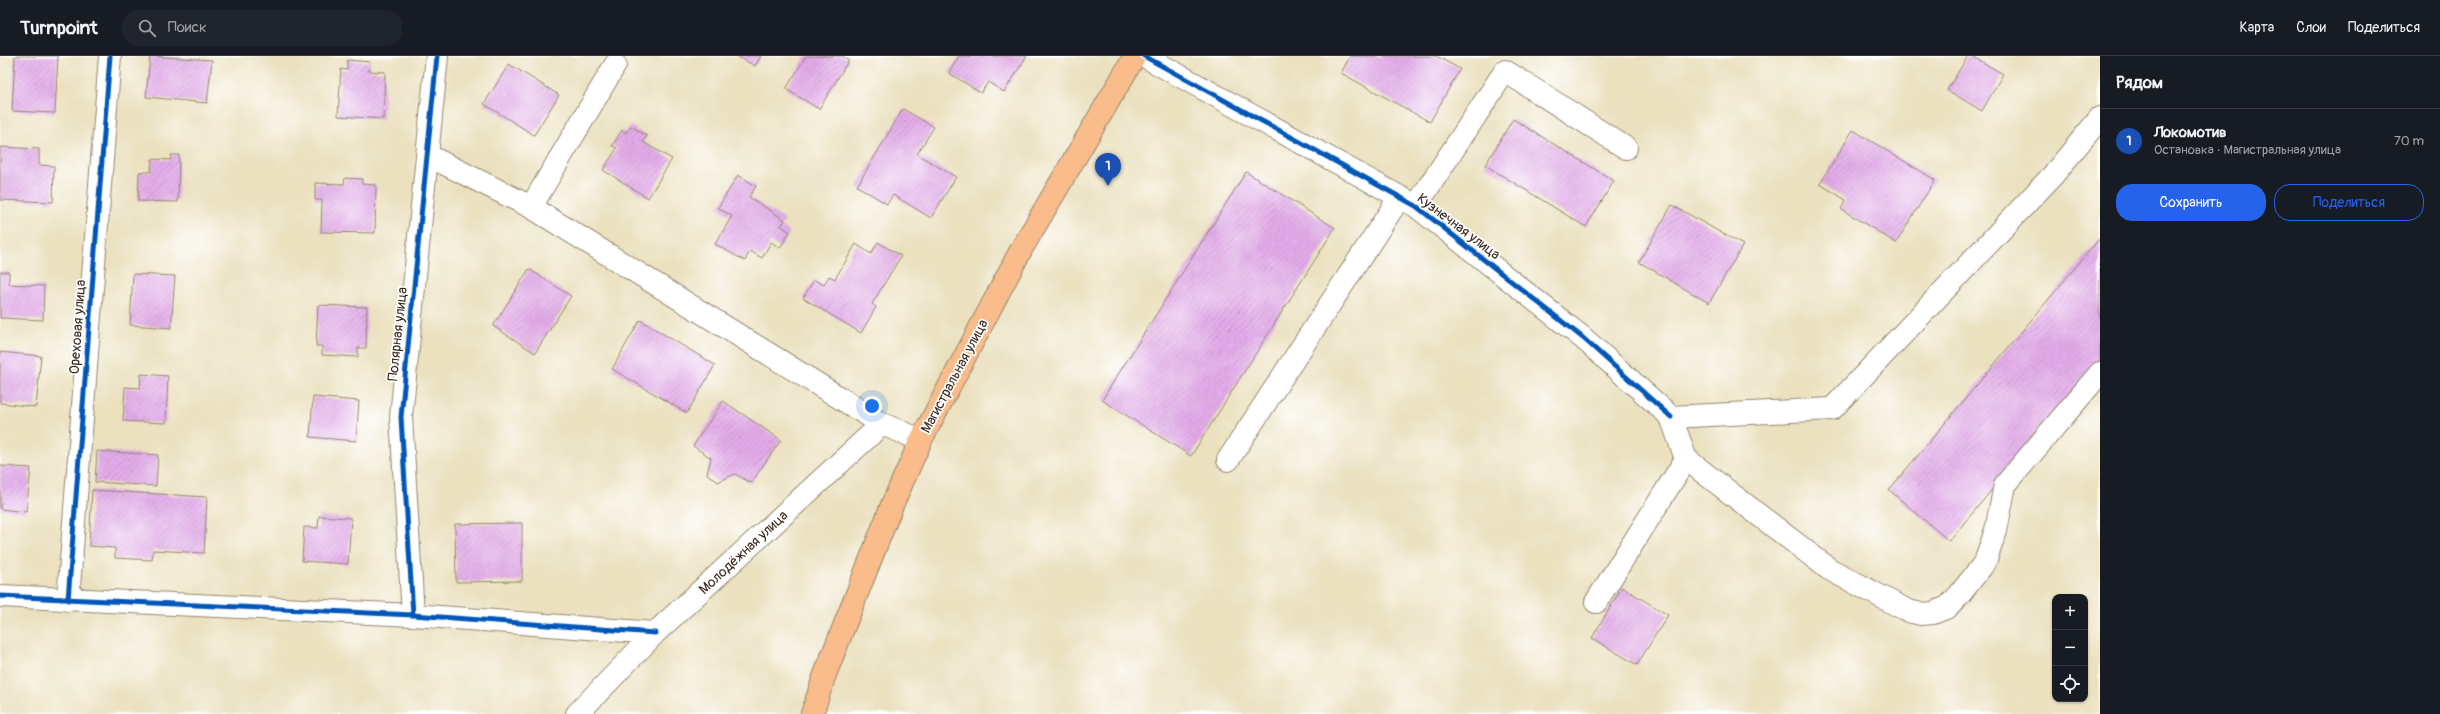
<!DOCTYPE html>
<html lang="ru">
<head>
<meta charset="utf-8">
<style>
  body { margin:0; font-family:Pangolin,sans-serif; background:#20242c; color:#f1f3f6 }
  .controls { position:absolute; right:12px; bottom:12px; display:grid; overflow:hidden; border-radius:8px; box-shadow:0 1px 3px #0004 }
  .controls button { width:36px; height:36px; display:grid; place-items:center; padding:0; border:0; border-bottom:1px solid #363941; background:#171b24; color:#f1f3f6; font:20px sans-serif }
  .you { position:absolute; left:872px; top:350px; width:14px; height:14px; margin:-10px; border:3px solid #fff; border-radius:50%; background:#1a73e8; box-shadow:0 0 0 6px #1a73e833 }
  .badge { display:grid; place-items:center; width:26px; height:26px; border-radius:50%; background:#2563eb; color:#fff; font-size:13px; font-weight:700 }
  .pin { position:absolute; translate:-50% -33px; filter:drop-shadow(0 1px 2px #0008) }
  .pin::after { content:''; position:absolute; top:21px; width:14px; height:12px; background:inherit; clip-path:polygon(0 0,100% 0,50% 100%) }
  .list { margin:0; padding:0; list-style:none }
  h2 { display:flex; justify-content:space-between; align-items:center; height:52px; margin:0; padding:0 16px; font-size:17px }
  h2 small { font-size:13px; font-weight:400; color:#9ea1a6 }
  .list li { display:grid; grid-template-columns:26px 1fr auto; gap:12px; align-items:center; box-sizing:border-box; height:64px; padding:0 16px; border-top:1px solid #363941 }
  .list b { display:block; font-size:15px; white-space:nowrap }
  .list p { margin:0; font-size:13px; white-space:nowrap; color:#9ea1a6 }
  .list em { font-size:13px; font-style:normal; color:#9ea1a6 }
  .actions { display:flex; gap:8px; padding:12px 16px }
  .actions a { flex:1; padding:9px 0; border:1px solid #2563eb; border-radius:16px; text-align:center; font-size:14px; color:#2563eb }
  .actions .main { background:#2563eb; color:#fff }
  .icon { flex:none; width:22px; height:22px; fill:none; stroke:currentColor; stroke-width:2; stroke-linecap:round; stroke-linejoin:round }
  .map { position:relative; flex:none; width:2100px; height:658px; overflow:hidden }
  header { display:flex; align-items:center; gap:24px; box-sizing:border-box; height:56px; padding:0 20px; background:#171b24; border-bottom:1px solid #363941 }
  header strong { font-size:19px }
  nav { display:flex; gap:22px; margin-inline-start:auto; font-size:14px }
  .search { width:280px; height:36px; background:#20242c; display:flex; align-items:center; gap:10px; box-sizing:border-box; padding:0 14px; border-radius:16px; color:#9ea1a6; font-size:15px }
  main { display:flex }
  aside { flex:1; background:#171b24 }
  .map>svg:first-child { display:block }
</style>
</head>
<body>
<header>
<strong>Turnpoint</strong>
<div class="search"><svg class="icon" aria-label="search" viewBox="0 0 24 24"><circle cx="10" cy="10" r="6"/><path d="M15 15l6 6"/></svg>Поиск</div>
<nav><a>Карта</a><a>Слои</a><a>Поделиться</a></nav>
</header>
<main>
<div class="map">
<svg width="2100" height="658" viewBox="0 0 2100 658">
  <defs>
    <pattern id="building-hatch" width="6" height="6" patternUnits="userSpaceOnUse"><rect width="6" height="6" fill="#e3acea"/><path d="M-1 1l2-2M0 6l6-6M5 7l2-2" fill="none" stroke="#b98cbd"/></pattern>
  </defs>
  <rect width="100%" height="100%" fill="#fff"/>
  <filter id="ink" filterUnits="userSpaceOnUse"><feTurbulence type="fractalNoise" baseFrequency=".025" numOctaves="2"/><feDisplacementMap in="SourceGraphic" scale="8" xChannelSelector="R" yChannelSelector="G"/><feConvolveMatrix kernelMatrix="1 2 1 2 8 2 1 2 1" color-interpolation-filters="sRGB"/></filter>
  <filter id="wash" filterUnits="userSpaceOnUse"><feTurbulence type="fractalNoise" baseFrequency=".012" numOctaves="4" result="noise"/><feDisplacementMap in="SourceGraphic" scale="16" xChannelSelector="R" yChannelSelector="G"/><feGaussianBlur stdDeviation="0.9" result="paint"/><feColorMatrix in="noise" values="0 0 0 0 0 0 0 0 0 0 0 0 0 0 0 0 0 1.4 0 .05"/><feComposite in="paint" operator="in"/></filter>
  <g filter="url(#wash)">
    <rect width="100%" height="100%" fill="#ebe1bf"/>
    <g id="blocks">
      <path fill="url(#building-hatch)" d="M 15,0 L 58,0 L 55,57 L 12,55 Z
        M 150,0 L 212,4 L 207,47 L 146,41 Z
        M 737,0 L 761,0 L 755,10 Z
        M 806,0 L 842,0 L 849,4 L 819,53 L 786,33 Z
        M 959,0 L 1027,0 L 1004,36 L 988,26 L 981,37 L 949,17 Z
        M 1350,0 L 1436,0 L 1460,13 L 1430,66 L 1341,17 Z
        M 1968,0 L 1972,0 L 2003,18 L 1982,55 L 1947,34 Z
        M 347,4 L 370,6 L 369,15 L 385,16 L 383,63 L 338,60 L 341,13 L 347,14 Z
        M 509,8 L 559,39 L 534,79 L 484,48 Z
        M 903,53 L 934,71 L 917,98 L 956,121 L 931,162 L 893,139 L 887,148 L 857,130 Z
        M 1513,63 L 1614,125 L 1586,171 L 1485,109 Z
        M 631,70 L 647,80 L 643,86 L 672,103 L 648,142 L 603,114 L 617,92 L 612,90 L 622,74 L 626,77 Z
        M 1853,74 L 1935,124 L 1896,187 L 1841,153 L 1846,144 L 1820,128 Z
        M 0,91 L 39,93 L 39,109 L 54,110 L 53,146 L 0,144 Z
        M 171,99 L 179,99 L 178,146 L 138,145 L 139,116 L 151,116 L 152,103 L 171,104 Z
        M 1246,116 L 1335,172 L 1191,400 L 1102,344 Z
        M 738,119 L 756,130 L 749,141 L 785,164 L 781,170 L 790,176 L 780,192 L 771,186 L 762,202 L 750,195 L 745,205 L 715,188 L 732,160 L 718,152 Z
        M 345,122 L 362,123 L 362,128 L 376,129 L 375,177 L 321,176 L 322,144 L 315,144 L 315,127 L 344,128 Z
        M 1672,149 L 1743,189 L 1709,247 L 1639,206 Z
        M 2100,182 L 2100,305 L 1949,485 L 1889,434 Z
        M 878,186 L 901,200 L 872,248 L 876,251 L 861,277 L 803,242 L 814,224 L 824,229 L 829,220 L 835,223 L 856,188 L 871,198 Z
        M 529,213 L 571,240 L 535,297 L 493,270 Z
        M 0,216 L 9,216 L 9,228 L 44,230 L 43,264 L 0,262 Z
        M 133,218 L 175,220 L 171,272 L 130,269 Z
        M 318,249 L 367,251 L 366,292 L 358,292 L 358,301 L 322,299 L 322,290 L 316,290 Z
        M 640,264 L 715,309 L 687,357 L 612,313 Z
        M 0,296 L 41,300 L 36,351 L 0,347 Z
        M 141,318 L 168,320 L 166,367 L 123,365 L 125,331 L 140,332 Z
        M 313,341 L 359,345 L 356,385 L 310,381 Z
        M 723,345 L 781,384 L 751,427 L 735,418 L 718,426 L 707,418 L 711,402 L 693,390 Z
        M 97,395 L 158,399 L 156,430 L 95,426 Z
        M 0,410 L 31,412 L 26,456 L 0,453 Z
        M 92,434 L 207,441 L 204,497 L 153,494 L 152,504 L 115,502 L 115,492 L 89,490 Z
        M 319,460 L 351,462 L 348,508 L 302,505 L 304,471 L 318,472 Z
        M 522,467 L 522,525 L 456,526 L 455,468 Z
        M 1622,531 L 1668,559 L 1637,609 L 1592,582 Z"/>
    </g>
  </g>
  <g filter="url(#ink)">
    <use href="#blocks" fill-opacity="0" stroke="#93866e" stroke-width="1"/>
    <g fill="none" stroke-linecap="round" stroke-linejoin="round">
      <defs>
        <path id="minor" d="M 1144,0 L 1416,150 L 1583,282 L 1671,361 L 1686,403 L 1829,513 L 1908,555 L 1921,558 L 1933,557 L 1948,551 L 1960,538 L 1985,506 L 1996,474 L 2005,429 L 2100,317
          M 427,99 L 531,151 L 882,368
          M 1416,150 L 1505,15 L 1626,92
          M 531,151 L 615,9
          M 1671,361 L 1832,353 L 2053,119 L 2100,62
          M 1228,404 L 1400,141
          M 0,540 L 413,559 L 655,577
          M 68,544 L 110,0
          M 1596,546 L 1686,403
          M 413,559 L 401,361 L 437,0
          M 577,658 L 655,577 L 882,368 L 921,384"/>
        <path id="major" d="M 812,658 L 824,621 L 892,449 L 921,384 L 1022,192 L 1135,0"/>
      </defs>
      <use href="#minor" stroke="#93866e" stroke-width="24"/>
      <use href="#major" stroke="#93866e" stroke-width="24"/>
      <use href="#minor" stroke="#fff" stroke-width="22"/>
      <use href="#major" stroke="#f9bc8a" stroke-width="22"/>
      <defs>
        <path id="cycleway" d="M 1144,0 L 1416,150 L 1583,282 L 1671,361
          M 0,540 L 413,559 L 655,577
          M 68,544 L 110,0
          M 413,559 L 401,361 L 437,0"/>
      </defs>
      <use href="#cycleway" stroke="#fff" stroke-width="8"/>
      <use href="#cycleway" stroke="#0057b8" stroke-width="5"/>
    </g>
  </g>
  <g text-anchor="middle" stroke-width="3.5" stroke-linejoin="round" paint-order="stroke">
    <g font-size="14" fill="#3b2a1e" stroke="#fff">
      <text transform="translate(1459 170) rotate(37)" y="5">Кузнечная улица</text>
      <text transform="translate(77 271) rotate(-86)" y="5">Ореховая улица</text>
      <text transform="translate(397 278) rotate(-84)" y="5">Полярная улица</text>
      <text transform="translate(954 320) rotate(-62)" y="5">Магистральная улица</text>
      <text transform="translate(743 496) rotate(-43)" y="5">Молодёжная улица</text>
    </g>
  </g>
</svg>
<div class="controls">
<button>+</button>
<button>−</button>
<button><svg class="icon" aria-label="locate" viewBox="0 0 24 24"><circle cx="12" cy="12" r="6"/><path d="M12 2v4M12 18v4M2 12h4M18 12h4"/></svg></button>
</div>
<div class="you"></div>
<div class="pin badge" style="left:1108px;top:130px;background:#1a4fb4">1</div>
</div>
<aside>
<h2>Рядом<small></small></h2>
<ul class="list">
<li><span class="badge" style="background:#1a4fb4">1</span><div><b>Локомотив</b><p>Остановка · Магистральная улица</p></div><em>70 m</em></li>
</ul>
<div class="actions"><a class="main">Сохранить</a><a>Поделиться</a></div>
</aside>
</main>
</body>
</html>
